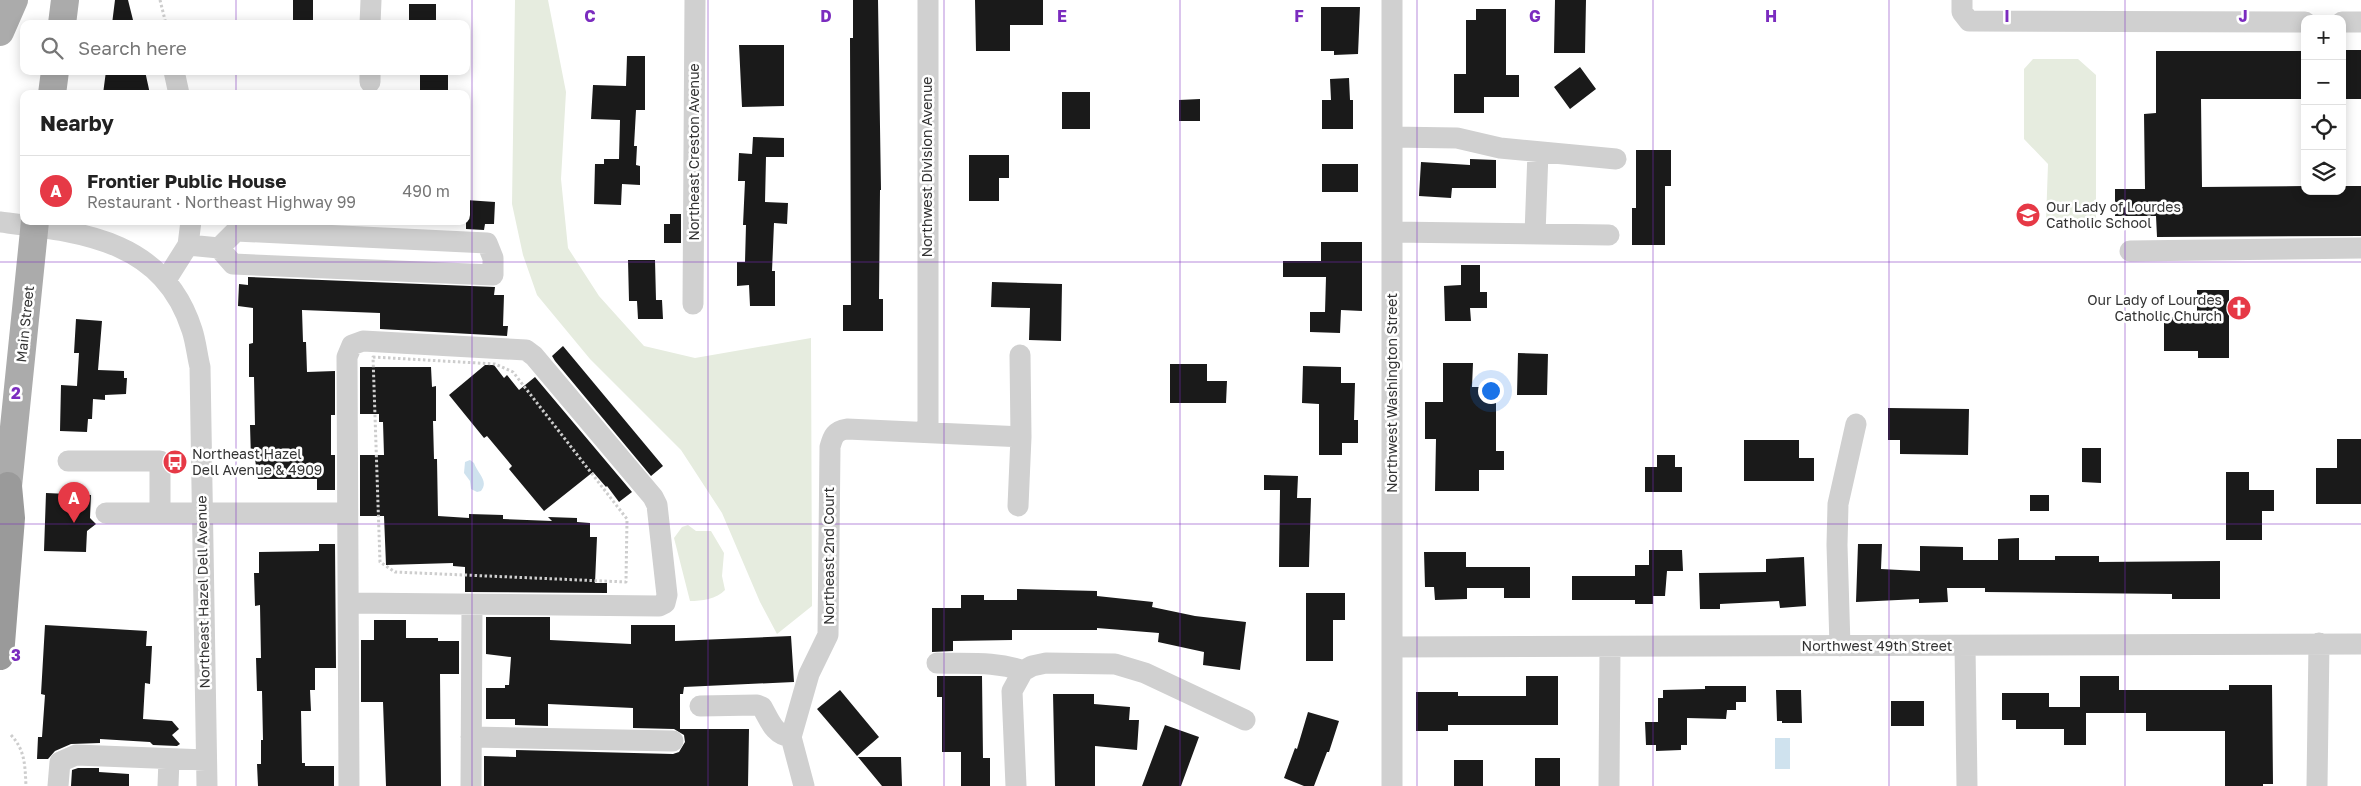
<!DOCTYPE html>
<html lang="en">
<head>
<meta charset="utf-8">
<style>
  body { margin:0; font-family:"Golos Text",sans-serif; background:#f6f6f6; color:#222 }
  .controls { position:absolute; right:15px; top:15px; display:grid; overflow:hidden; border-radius:10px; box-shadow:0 2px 12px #0003 }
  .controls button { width:45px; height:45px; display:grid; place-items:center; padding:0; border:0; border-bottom:1px solid #e0e0e0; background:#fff; color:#222; font:25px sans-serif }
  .you { position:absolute; left:1490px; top:390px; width:18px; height:18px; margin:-12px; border:4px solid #fff; border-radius:50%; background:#1a73e8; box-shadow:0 0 0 8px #1a73e833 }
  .badge { display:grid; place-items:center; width:32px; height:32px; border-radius:50%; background:#e63946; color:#fff; font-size:16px; font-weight:700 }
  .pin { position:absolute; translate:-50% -41px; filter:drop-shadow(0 1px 2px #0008) }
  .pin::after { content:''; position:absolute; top:26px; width:18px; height:15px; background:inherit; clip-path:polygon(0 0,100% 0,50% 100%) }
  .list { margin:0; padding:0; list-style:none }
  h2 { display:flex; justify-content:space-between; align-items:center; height:65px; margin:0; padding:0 20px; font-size:21px }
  h2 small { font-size:16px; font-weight:400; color:#767676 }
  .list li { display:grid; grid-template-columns:32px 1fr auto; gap:15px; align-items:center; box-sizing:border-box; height:70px; padding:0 20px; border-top:1px solid #e0e0e0 }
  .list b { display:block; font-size:19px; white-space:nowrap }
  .list p { margin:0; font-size:16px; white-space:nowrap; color:#767676 }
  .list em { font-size:16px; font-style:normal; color:#767676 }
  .icon { flex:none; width:28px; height:28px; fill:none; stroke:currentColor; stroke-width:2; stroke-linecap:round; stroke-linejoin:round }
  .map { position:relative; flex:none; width:2361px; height:786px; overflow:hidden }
  .search { position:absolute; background:#fff; box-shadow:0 2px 12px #0003; left:20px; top:20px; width:450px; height:55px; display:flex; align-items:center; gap:12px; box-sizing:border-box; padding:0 18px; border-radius:10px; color:#767676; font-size:19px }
  .panel { position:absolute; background:#fff; box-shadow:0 2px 12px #0003; left:20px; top:90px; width:450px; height:135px; border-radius:10px }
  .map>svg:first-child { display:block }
</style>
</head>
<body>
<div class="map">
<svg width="2361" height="786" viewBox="0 0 2361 786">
  <rect width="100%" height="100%" fill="#fff"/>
  <path fill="#e6ecdf" d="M 515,0 L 548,0 L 566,92 L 561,179 L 568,248 L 599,296 L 644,346 L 695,358 L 811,338 L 812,606 L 777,634 L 760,602 L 722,513 L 681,450 L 590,359 L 537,295 L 523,255 L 512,204 Z
    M 2033,59 L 2078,59 L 2096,75 L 2096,222 L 2087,230 L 2055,230 L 2046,221 L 2048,164 L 2024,139 L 2024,69 Z
    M 688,525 L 696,531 L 711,531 L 724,553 L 722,576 L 725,590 C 717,599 701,601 690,601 L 674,538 L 682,527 Z"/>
  <path fill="#cfe2ee" d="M 470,460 L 474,463 C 478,474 489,481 481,491 L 477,492 L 471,489 L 470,481 L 464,473 L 465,462 Z
    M 1775,738 L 1790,738 L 1790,769 L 1775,769 Z"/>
  <path fill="#1a1a1a" d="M 115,0 L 128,0 L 134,24 L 112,24 Z
    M 293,0 L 313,0 L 313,24 L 293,24 Z
    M 853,0 L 878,0 L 881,190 L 880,190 L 879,299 L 883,299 L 883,331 L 843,331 L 843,305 L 851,305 L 850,38 L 853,38 Z
    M 975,0 L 1043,0 L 1043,25 L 1010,25 L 1010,51 L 976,51 Z
    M 1555,0 L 1586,0 L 1585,53 L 1554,53 Z
    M 409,4 L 436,4 L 436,24 L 409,24 Z
    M 1321,7 L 1360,7 L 1358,54 L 1334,55 L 1334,51 L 1321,51 Z
    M 1476,9 L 1506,9 L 1506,75 L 1519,75 L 1519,97 L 1484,97 L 1484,113 L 1454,113 L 1454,74 L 1466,74 L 1466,20 L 1476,20 Z
    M 739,45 L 784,45 L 784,106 L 742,107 Z
    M 2342,50 L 2361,50 L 2361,99 L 2342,99 Z
    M 2156,51 L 2305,51 L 2305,99 L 2201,99 L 2202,187 L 2305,186 L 2305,191 L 2342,191 L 2342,186 L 2361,186 L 2361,236 L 2157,237 L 2156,216 L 2115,216 L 2115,189 L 2145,189 L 2144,114 L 2156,113 Z
    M 627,56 L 645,56 L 645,110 L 636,110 L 634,146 L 637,146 L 636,165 L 640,166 L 640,185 L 622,184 L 621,205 L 594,204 L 595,164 L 604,164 L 604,159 L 619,159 L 620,120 L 591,119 L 593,85 L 626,86 Z
    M 1580,67 L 1596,89 L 1570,109 L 1554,87 Z
    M 106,71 L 145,71 L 150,94 L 103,94 Z
    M 420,71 L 448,71 L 448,94 L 420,94 Z
    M 1349,78 L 1350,100 L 1353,100 L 1353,129 L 1322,129 L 1322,100 L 1331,100 L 1330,79 Z
    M 1062,92 L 1090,92 L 1090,129 L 1062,129 Z
    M 1200,99 L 1200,121 L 1179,121 L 1179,100 Z
    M 753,137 L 784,138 L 784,157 L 766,157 L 765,202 L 788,203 L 787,224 L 774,223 L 772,271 L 775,271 L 775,306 L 750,306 L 749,285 L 737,286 L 737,262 L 745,262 L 746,225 L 743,225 L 745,181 L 738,181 L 739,153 L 752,154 Z
    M 1636,150 L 1671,150 L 1671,186 L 1665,186 L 1665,245 L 1632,245 L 1632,208 L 1636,208 Z
    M 969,155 L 1009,155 L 1009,178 L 999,178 L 999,201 L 969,201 Z
    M 1470,159 L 1496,160 L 1496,188 L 1452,188 L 1451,198 L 1419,196 L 1421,162 L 1470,165 Z
    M 1322,164 L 1358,164 L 1358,192 L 1322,192 Z
    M 466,200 L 495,202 L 494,224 L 485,224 L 484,230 L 466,229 Z
    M 670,214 L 681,214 L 681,243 L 664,243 L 664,224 L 670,224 Z
    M 1321,242 L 1362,242 L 1362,311 L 1341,310 L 1340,333 L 1310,332 L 1310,312 L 1325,312 L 1326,277 L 1283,277 L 1283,261 L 1321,261 Z
    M 628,260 L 655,260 L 656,300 L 662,300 L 663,319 L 638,319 L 637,301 L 629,301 Z
    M 1461,265 L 1480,265 L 1480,292 L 1487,292 L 1487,308 L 1470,308 L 1471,321 L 1445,321 L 1444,286 L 1461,285 Z
    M 248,277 L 495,287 L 494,295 L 504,295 L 503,326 L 508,326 L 507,336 L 380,329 L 380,313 L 302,310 L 303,342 L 306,342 L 307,372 L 335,371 L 335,415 L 331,415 L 331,455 L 335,455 L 335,490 L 317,490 L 317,479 L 258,479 L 255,459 L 251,459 L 250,425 L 255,425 L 254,377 L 249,377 L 249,344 L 253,343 L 253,308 L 238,306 L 239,284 L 248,285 Z
    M 992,282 L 1062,284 L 1061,341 L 1029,340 L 1030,308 L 991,307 Z
    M 2197,290 L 2229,290 L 2229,358 L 2198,358 L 2198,351 L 2164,351 L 2164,317 L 2197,317 Z
    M 76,319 L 102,321 L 98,370 L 124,371 L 124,378 L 127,378 L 126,394 L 105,395 L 105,400 L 93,399 L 92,419 L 88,419 L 87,432 L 60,431 L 61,385 L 77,386 L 79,353 L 74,353 Z
    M 563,346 L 663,466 L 651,476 L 555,361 L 552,356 Z
    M 1518,353 L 1548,354 L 1547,395 L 1517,395 Z
    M 1443,363 L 1473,363 L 1472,387 L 1496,387 L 1496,451 L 1504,451 L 1504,470 L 1479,470 L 1479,491 L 1435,491 L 1436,439 L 1425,439 L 1425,402 L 1443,402 Z
    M 1170,364 L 1207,364 L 1207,381 L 1227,381 L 1226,403 L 1170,403 Z
    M 485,365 L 494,365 L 504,378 L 507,375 L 519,390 L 535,377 L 632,492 L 619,502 L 607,486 L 606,487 L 593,472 L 544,511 L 509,469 L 512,466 L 487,436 L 484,438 L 449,395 Z
    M 1303,366 L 1341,367 L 1341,383 L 1355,383 L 1354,420 L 1358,420 L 1358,443 L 1342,443 L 1342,455 L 1319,455 L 1319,404 L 1302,403 Z
    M 360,367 L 431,367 L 432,387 L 436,386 L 436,421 L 433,421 L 434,459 L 437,459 L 438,516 L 469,518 L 469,514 L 503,515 L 503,519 L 552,521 L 548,517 L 577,518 L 577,522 L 590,523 L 590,537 L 597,537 L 595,583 L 607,583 L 607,593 L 465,592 L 465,567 L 453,566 L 453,563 L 386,565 L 384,516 L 360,516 L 360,455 L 384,455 L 383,422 L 379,422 L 379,414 L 360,414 Z
    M 1888,408 L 1969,409 L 1968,455 L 1900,454 L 1900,440 L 1888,440 Z
    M 2337,439 L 2361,439 L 2361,504 L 2316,504 L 2316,468 L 2337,468 Z
    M 1744,440 L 1799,440 L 1799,458 L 1814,458 L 1814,481 L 1744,481 Z
    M 2082,448 L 2101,448 L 2101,483 L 2082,482 Z
    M 1657,455 L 1675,455 L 1675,467 L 1682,467 L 1682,492 L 1645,492 L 1645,467 L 1657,467 Z
    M 2226,472 L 2249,472 L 2249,490 L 2274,490 L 2274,511 L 2262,511 L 2262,540 L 2226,540 Z
    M 1264,475 L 1298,476 L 1297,498 L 1311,498 L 1309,567 L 1279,567 L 1280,490 L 1264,490 Z
    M 46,493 L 91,495 L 90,518 L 96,524 L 87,531 L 86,552 L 44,551 Z
    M 2030,495 L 2049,495 L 2049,511 L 2030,511 Z
    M 2019,538 L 2019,560 L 2055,560 L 2055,556 L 2099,556 L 2099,562 L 2220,561 L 2220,599 L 2172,599 L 2172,594 L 1985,592 L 1985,588 L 1947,588 L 1948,602 L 1919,603 L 1919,599 L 1856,602 L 1858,544 L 1882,544 L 1881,569 L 1920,571 L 1920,546 L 1963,547 L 1963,560 L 1998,560 L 1998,539 Z
    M 319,544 L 335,544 L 336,668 L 315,668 L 315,690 L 310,690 L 311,711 L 301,711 L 302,763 L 305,763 L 305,766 L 334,766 L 334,786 L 258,786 L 257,764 L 261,764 L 261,740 L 263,740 L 262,691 L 257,691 L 256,658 L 261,658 L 260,605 L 255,606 L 254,573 L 259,573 L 259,552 L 319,551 Z
    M 1649,550 L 1682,550 L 1683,571 L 1667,571 L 1665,596 L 1653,596 L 1653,604 L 1635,604 L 1635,600 L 1572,600 L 1572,576 L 1635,576 L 1635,565 L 1649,565 Z
    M 1424,552 L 1466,552 L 1466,567 L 1530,567 L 1530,598 L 1504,598 L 1504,588 L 1467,588 L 1467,599 L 1435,600 L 1434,587 L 1425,587 Z
    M 1804,557 L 1806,606 L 1780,608 L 1779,601 L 1720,604 L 1720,609 L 1700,609 L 1699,573 L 1766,572 L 1766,559 Z
    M 1017,589 L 1097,591 L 1097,596 L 1153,602 L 1152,607 L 1195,616 L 1246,622 L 1240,670 L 1203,665 L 1204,652 L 1158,642 L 1159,633 L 1097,628 L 1097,630 L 1012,630 L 1012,640 L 953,641 L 953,651 L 932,652 L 932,608 L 961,608 L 961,595 L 984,595 L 984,600 L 1017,600 Z
    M 1306,593 L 1345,593 L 1345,620 L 1333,620 L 1333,661 L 1306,661 Z
    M 486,617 L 550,617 L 550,640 L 631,644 L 631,625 L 675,625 L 675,641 L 791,636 L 794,682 L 684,687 L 683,694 L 680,694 L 680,729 L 749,729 L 748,786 L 484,786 L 484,756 L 516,757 L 516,750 L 673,754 L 679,752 L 685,742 L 684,735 L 674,729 L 633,728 L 633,708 L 548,704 L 548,726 L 515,725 L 515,719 L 486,719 L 486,688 L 505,688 L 505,685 L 509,685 L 511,657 L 486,654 Z
    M 374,620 L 406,620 L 406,638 L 438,638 L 438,641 L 459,641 L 459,674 L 440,674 L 441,786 L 386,786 L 383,702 L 361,702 L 361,640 L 374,640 Z
    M 45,625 L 147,631 L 146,646 L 152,646 L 150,684 L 145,683 L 143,719 L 172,721 L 179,729 L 172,735 L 180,744 L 177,746 L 153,745 L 150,742 L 100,739 L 100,743 L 71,744 L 55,751 L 48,759 L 37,759 L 38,737 L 42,737 L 45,695 L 41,694 Z
    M 937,676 L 982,676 L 983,758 L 990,758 L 990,786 L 961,786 L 961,752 L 942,752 L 942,697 L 937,697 Z
    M 1526,676 L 1558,676 L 1558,725 L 1448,725 L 1448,731 L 1416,731 L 1416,692 L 1458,692 L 1458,696 L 1526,696 Z
    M 2080,676 L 2119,676 L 2119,690 L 2229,690 L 2229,685 L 2272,685 L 2273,784 L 2263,784 L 2263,786 L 2225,786 L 2225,731 L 2146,731 L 2146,713 L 2086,713 L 2086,745 L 2064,745 L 2064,729 L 2016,729 L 2016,720 L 2002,720 L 2002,693 L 2049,693 L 2049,707 L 2080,707 Z
    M 1705,686 L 1746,686 L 1746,702 L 1736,702 L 1736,710 L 1727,710 L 1726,719 L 1687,718 L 1687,745 L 1681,745 L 1681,750 L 1656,751 L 1656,745 L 1646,745 L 1645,722 L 1658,722 L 1658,698 L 1663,698 L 1663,690 L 1705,689 Z
    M 840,690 L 879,737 L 857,756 L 817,709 Z
    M 1776,690 L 1801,690 L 1802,723 L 1782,723 L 1782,721 L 1777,721 Z
    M 1053,694 L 1094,694 L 1094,704 L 1130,707 L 1129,720 L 1139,720 L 1137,750 L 1095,746 L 1095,786 L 1055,786 Z
    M 1891,701 L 1924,701 L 1924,726 L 1891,726 Z
    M 1308,712 L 1339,721 L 1329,752 L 1327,752 L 1314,786 L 1304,786 L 1284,778 L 1295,748 L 1297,749 Z
    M 1165,725 L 1199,737 L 1181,786 L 1142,786 Z
    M 858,757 L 901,757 L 902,786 L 882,786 Z
    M 1535,758 L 1560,758 L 1560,786 L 1535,786 Z
    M 1454,760 L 1483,760 L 1483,786 L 1454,786 Z
    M 78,768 L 99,768 L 99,772 L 129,774 L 129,786 L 71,786 L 72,770 Z"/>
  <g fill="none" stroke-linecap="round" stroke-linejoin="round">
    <path stroke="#cdcdcd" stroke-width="3" stroke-dasharray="2.5 2.5" stroke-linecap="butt" d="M 160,0 L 166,24
      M 373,357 L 495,364 L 513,372 L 627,519 L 626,582 L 395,572 L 380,562 Z
      M 11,735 C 25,750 25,765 26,786"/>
    <path stroke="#d0d0d0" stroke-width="21" d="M 1392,0 L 1392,786
      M 1962,0 L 1962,12 L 1969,21 L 2305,22
      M 2342,22 L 2361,22
      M 370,24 L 371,0
      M 174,71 L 179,94
      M 370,82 L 370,71
      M 1392,137 L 1457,138 L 1500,148 L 1616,159
      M 0,222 C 81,232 163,239 192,330 C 196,342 197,355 200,367 L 207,786
      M 1392,232 L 1609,235
      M 1535,234 L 1538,152
      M 188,245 L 219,248 L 233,264 L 493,275 L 493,258 L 487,243 L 236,231 L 219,248
      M 2130,251 L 2361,248
      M 166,280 L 188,245 L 191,221
      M 693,304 L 695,0
      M 928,433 L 928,0
      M 68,461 L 160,461 L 160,513
      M 1018,506 L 1021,437 L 1020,355
      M 106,513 L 346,513
      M 349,603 L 659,606 L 665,603 L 667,595 L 657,505 L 653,497 L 534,356 L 526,350 L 363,341 L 352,345 L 347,357 L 349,786
      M 1840,646 L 1837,545 L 1838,504 L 1856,424
      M 1965,646 L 1967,786
      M 1392,647 L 2361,644
      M 937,663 C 966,664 996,661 1023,671
      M 700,706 L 757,705 L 762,707 C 770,721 774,735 791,737
      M 471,737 L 673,741
      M 58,786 L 60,762 L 76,755 L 206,760
      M 168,786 L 169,759
      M 471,786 L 472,605
      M 804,786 L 791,737 L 809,674 L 828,635 L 830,447 C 833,436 835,431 847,429 L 1021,437
      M 1016,786 L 1012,691 L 1023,671 L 1032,666 L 1046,663 L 1115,664 L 1145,673 L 1245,720
      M 1609,786 L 1610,647
      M 2317,786 L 2319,643"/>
    <path stroke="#ababab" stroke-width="28" d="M 62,24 L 65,0
      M 0,32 L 14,0
      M 52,94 L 55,71
      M 1,510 L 8,486 L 35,221"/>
    <path stroke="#9a9a9a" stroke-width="28" d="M 0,656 L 11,518 L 8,486"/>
  </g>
  <path fill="none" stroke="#7b2cbf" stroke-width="1" stroke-opacity="0.55" d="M 236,0 L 236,24M 472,0 L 472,786M 708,0 L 708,786M 944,0 L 944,786M 1180,0 L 1180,786M 1417,0 L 1417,786M 1653,0 L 1653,786M 1889,0 L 1889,786M 2125,0 L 2125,786M 236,71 L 236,94M 236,221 L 236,786M 0,262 L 2361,262M 0,524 L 2361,524"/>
  <defs>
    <symbol id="school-disc" viewBox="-11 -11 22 22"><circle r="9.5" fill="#e63946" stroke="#fff"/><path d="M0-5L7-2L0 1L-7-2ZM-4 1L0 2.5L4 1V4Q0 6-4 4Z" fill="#fff"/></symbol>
    <symbol id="church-disc" viewBox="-11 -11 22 22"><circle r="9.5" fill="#e63946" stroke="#fff"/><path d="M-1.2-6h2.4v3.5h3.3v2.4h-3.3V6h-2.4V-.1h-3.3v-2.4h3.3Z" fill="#fff"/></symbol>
    <symbol id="bus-disc" viewBox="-11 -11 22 22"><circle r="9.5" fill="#e63946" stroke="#fff"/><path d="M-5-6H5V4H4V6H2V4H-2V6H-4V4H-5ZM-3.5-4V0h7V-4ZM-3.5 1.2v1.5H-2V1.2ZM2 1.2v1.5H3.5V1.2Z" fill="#fff"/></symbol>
  </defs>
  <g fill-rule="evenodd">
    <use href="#school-disc" x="2014" y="201" width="28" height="28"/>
    <use href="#church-disc" x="2225" y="294" width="28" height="28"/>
    <use href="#bus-disc" x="161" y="448" width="28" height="28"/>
  </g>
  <g text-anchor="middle" stroke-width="5" stroke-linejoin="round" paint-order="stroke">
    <g font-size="14" fill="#333" stroke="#fff">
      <text transform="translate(694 152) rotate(-90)" y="5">Northeast Creston Avenue</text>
      <text transform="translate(927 167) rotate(-90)" y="5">Northwest Division Avenue</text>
      <text transform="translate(25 324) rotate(-84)" y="5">Main Street</text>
      <text transform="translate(1392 393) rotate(-90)" y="5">Northwest Washington Street</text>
      <text transform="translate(829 556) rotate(-90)" y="5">Northeast 2nd Court</text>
      <text transform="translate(203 592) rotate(-91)" y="5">Northeast Hazel Dell Avenue</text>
      <text x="1877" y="651">Northwest 49th Street</text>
    </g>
    <g font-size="14" fill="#333" stroke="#fff" text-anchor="start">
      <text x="2046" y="212">Our Lady of Lourdes<tspan x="2046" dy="16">Catholic School</tspan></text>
      <text x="2222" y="305" text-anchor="end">Our Lady of Lourdes<tspan x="2222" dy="16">Catholic Church</tspan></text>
      <text x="192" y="459">Northeast Hazel<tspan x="192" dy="16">Dell Avenue &amp; 4909</tspan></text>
    </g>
  </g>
  <g font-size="16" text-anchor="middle" font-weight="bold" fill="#7b2cbf" stroke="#fff" stroke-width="5" stroke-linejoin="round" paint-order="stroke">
    <text x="590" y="22">C</text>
    <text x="826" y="22">D</text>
    <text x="1062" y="22">E</text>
    <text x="1299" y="22">F</text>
    <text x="1535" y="22">G</text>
    <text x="1771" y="22">H</text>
    <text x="2007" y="22">I</text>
    <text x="2243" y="22">J</text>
    <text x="16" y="399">2</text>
    <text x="16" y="661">3</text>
  </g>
</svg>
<div class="controls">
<button>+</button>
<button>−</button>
<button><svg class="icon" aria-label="locate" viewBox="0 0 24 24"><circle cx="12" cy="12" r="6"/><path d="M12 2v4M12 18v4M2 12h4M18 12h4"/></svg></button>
<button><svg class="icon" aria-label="layers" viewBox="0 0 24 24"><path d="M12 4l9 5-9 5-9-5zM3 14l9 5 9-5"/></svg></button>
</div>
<div class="you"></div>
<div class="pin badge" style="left:74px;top:523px">A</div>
<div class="search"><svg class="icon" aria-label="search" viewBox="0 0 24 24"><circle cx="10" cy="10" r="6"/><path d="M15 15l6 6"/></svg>Search here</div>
<section class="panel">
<h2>Nearby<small></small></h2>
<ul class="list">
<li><span class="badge">A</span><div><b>Frontier Public House</b><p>Restaurant · Northeast Highway 99</p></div><em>490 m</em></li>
</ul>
</section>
</div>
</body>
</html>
